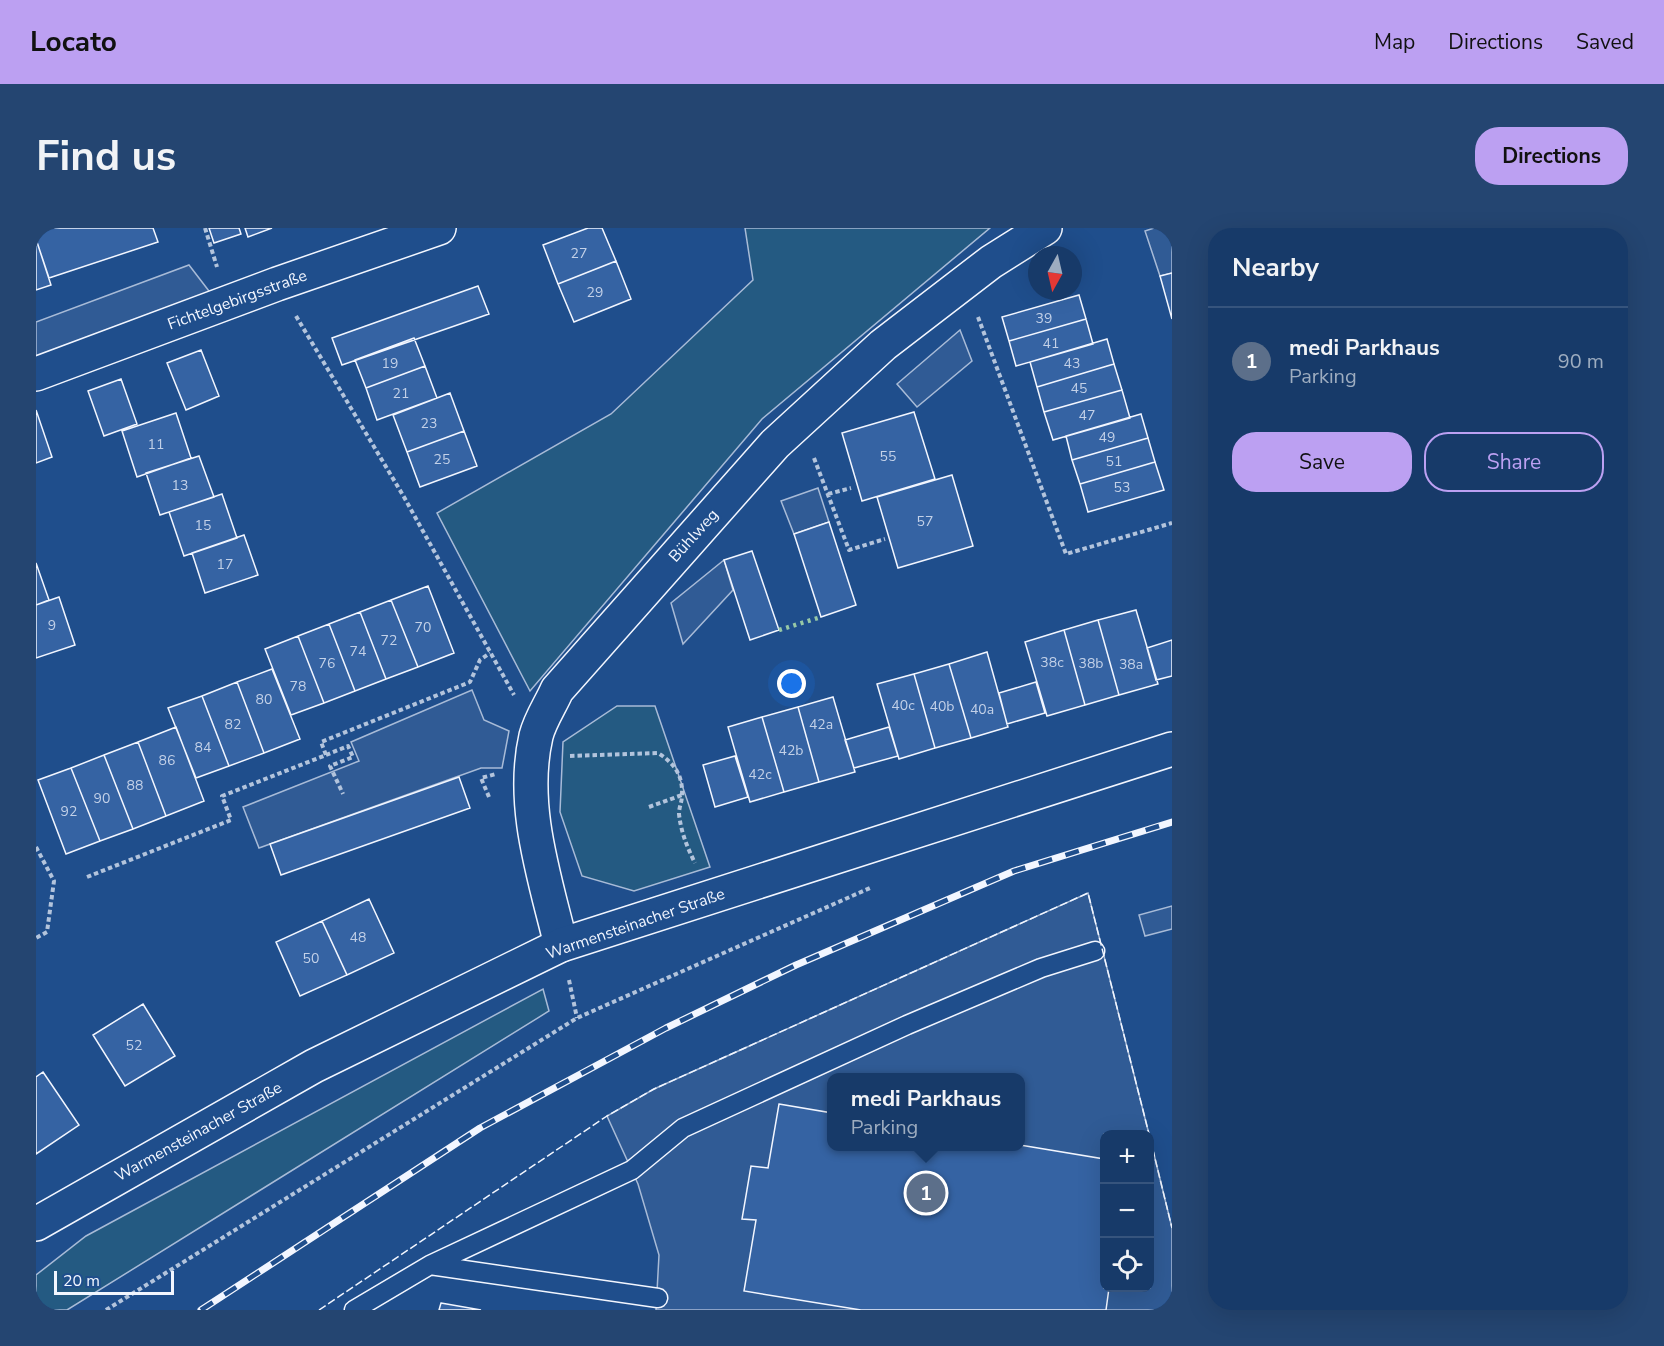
<!DOCTYPE html>
<html lang="en">
<head>
<meta charset="utf-8">
<style>
  body { margin:0; font-family:"Nunito Sans",sans-serif; background:#244571; color:#f1f3f6 }
  .controls { position:absolute; right:18px; bottom:18px; display:grid; overflow:hidden; border-radius:12px; box-shadow:0 6px 24px #0002 }
  .controls button { width:54px; height:54px; display:grid; place-items:center; padding:0; border:0; border-bottom:2px solid #36547d; background:#173a69; color:#f1f3f6; font:30px sans-serif }
  .compass { position:absolute; left:992px; top:18px; width:54px; height:54px; border-radius:50%; background:#173a69; box-shadow:0 6px 24px #0002; rotate:188deg }
  .scale { position:absolute; left:18px; bottom:15px; width:120px; box-sizing:border-box; padding-left:6px; border:3px solid #f2f6ff; border-top:0; font-size:16px; line-height:21px; white-space:nowrap; color:#f2f6ff; -webkit-text-stroke:4px #1f4e8c; paint-order:stroke }
  .you { position:absolute; left:756px; top:456px; width:21px; height:21px; margin:-15px; border:4px solid #fff; border-radius:50%; background:#1a73e8; box-shadow:0 0 0 9px #1a73e833 }
  .badge { display:grid; place-items:center; width:39px; height:39px; border-radius:50%; background:#bca0f2; color:#fff; font-size:20px; font-weight:700 }
  .pin { position:absolute; translate:-50% -50%; border:3px solid #fff; box-shadow:0 2px 6px #0006 }
  .popup { position:absolute; left:791px; top:845px; width:198px; height:78px; box-sizing:border-box; display:grid; place-content:center; border-radius:12px; background:#173a69; filter:drop-shadow(0 2px 4px #0005); font-size:20px; white-space:nowrap; color:#9eadc0 }
  .popup b { font-size:22px; color:#f1f3f6 }
  .popup::after { content:''; position:absolute; left:50%; top:100%; margin-left:-12px; border:12px solid transparent; border-top-color:#173a69 }
  .list { margin:0; padding:0; list-style:none }
  h2 { display:flex; justify-content:space-between; align-items:center; height:78px; margin:0; padding:0 24px; font-size:26px }
  h2 small { font-size:20px; font-weight:400; color:#9eadc0 }
  .list li { display:grid; grid-template-columns:39px 1fr auto; gap:18px; align-items:center; box-sizing:border-box; height:108px; padding:0 24px; border-top:2px solid #36547d }
  .list b { display:block; font-size:22px; white-space:nowrap }
  .list p { margin:0; font-size:20px; white-space:nowrap; color:#9eadc0 }
  .list em { font-size:20px; font-style:normal; color:#9eadc0 }
  .actions { display:flex; gap:12px; padding:18px 24px }
  .actions a { flex:1; padding:14px 0; border:2px solid #bca0f2; border-radius:24px; text-align:center; font-size:21px; color:#bca0f2 }
  .actions .main { background:#bca0f2; color:#111 }
  .icon { flex:none; width:33px; height:33px; fill:none; stroke:currentColor; stroke-width:2; stroke-linecap:round; stroke-linejoin:round }
  .map { position:relative; flex:none; width:1136px; height:1082px; overflow:hidden; border-radius:24px }
  header { display:flex; align-items:center; gap:36px; box-sizing:border-box; height:84px; padding:0 30px; background:#bca0f2; color:#111 }
  header strong { font-size:28px }
  nav { display:flex; gap:33px; margin-inline-start:auto; font-size:21px }
  .intro { display:flex; align-items:center; justify-content:space-between; box-sizing:border-box; height:144px; padding:0 36px }
  h1 { margin:0; font-size:42px }
  .button { padding:15px 27px; border-radius:24px; background:#bca0f2; color:#111; font-size:21px; font-weight:700 }
  main { display:flex; gap:36px; padding:0 36px }
  aside { flex:1; background:#173a69; border-radius:24px; box-shadow:0 6px 24px #0002 }
  .map>svg:first-child { display:block }
</style>
</head>
<body>
<header>
<strong>Locato</strong>
<nav><a>Map</a><a>Directions</a><a>Saved</a></nav>
</header>
<div class="intro"><h1>Find us</h1><a class="button">Directions</a></div>
<main>
<div class="map">
<svg width="1136" height="1082" viewBox="0 0 1136 1082">
  <rect width="100%" height="100%" fill="#1f4e8c"/>
  <path fill="#245a82" stroke="#a8bbd7" stroke-width="1.5" d="M 709,0 L 954,0 L 726,191 L 494,463 L 401,285 L 575,186 L 717,52 Z
    M 581,478 L 619,478 L 674,639 L 598,663 L 546,648 L 524,584 L 527,514 Z
    M 507,761 L 513,783 L 31,1082 L 0,1082 L 0,1047 L 50,1008 Z"/>
  <path fill="#305b95" stroke="#a8bbd7" stroke-width="1.5" fill-rule="evenodd" d="M 1118,0 L 1136,0 L 1136,45 L 1124,48 L 1109,3 Z
    M 153,37 L 176,67 L 0,131 L 0,94 Z
    M 924,102 L 936,133 L 881,179 L 861,156 Z
    M 782,260 L 793,294 L 758,306 L 745,273 Z
    M 688,332 L 697,362 L 647,416 L 635,375 Z
    M 436,462 L 448,492 L 473,503 L 466,540 L 445,540 L 223,620 L 207,579 L 323,533 L 315,514 Z
    M 1052,665 L 1113,906 L 1068,906 L 1068,1060 L 1114,1060 L 1114,910 L 1136,1000 L 1136,1082 L 620,1082 L 623,1027 L 602,956 L 571,888 L 618,861 ZM 796,850 L 984,850 L 984,918 L 796,918 Z
    M 1136,678 L 1136,701 L 1109,708 L 1103,687 Z"/>
  <path fill="#3563a3" stroke="#f2f6ff" stroke-width="1.5" d="M 0,0 L 117,0 L 122,14 L 13,50 L 0,11 Z
    M 173,0 L 203,0 L 205,6 L 178,15 Z
    M 209,0 L 236,0 L 212,9 Z
    M 552,0 L 566,0 L 580,33 L 522,56 L 507,17 Z
    M 0,11 L 15,57 L 0,62 Z
    M 580,33 L 595,71 L 538,94 L 522,56 Z
    M 1136,45 L 1136,91 L 1124,48 Z
    M 442,58 L 453,86 L 306,137 L 296,110 Z
    M 1043,67 L 1050,91 L 973,113 L 966,89 Z
    M 1050,91 L 1057,116 L 980,138 L 973,113 Z
    M 378,110 L 389,138 L 330,160 L 319,132 Z
    M 1071,111 L 1078,136 L 1001,159 L 994,134 Z
    M 165,122 L 183,168 L 150,182 L 131,135 Z
    M 1078,136 L 1086,162 L 1008,184 L 1001,159 Z
    M 389,138 L 401,170 L 341,192 L 330,160 Z
    M 85,151 L 101,196 L 68,208 L 52,163 Z
    M 1086,162 L 1094,190 L 1017,212 L 1008,184 Z
    M 414,165 L 428,203 L 371,224 L 357,187 Z
    M 0,182 L 16,229 L 0,235 Z
    M 878,184 L 899,251 L 826,273 L 806,205 Z
    M 140,185 L 155,230 L 101,249 L 86,203 Z
    M 1105,186 L 1112,210 L 1036,232 L 1030,208 Z
    M 428,203 L 441,238 L 384,259 L 371,224 Z
    M 1112,210 L 1119,234 L 1044,256 L 1036,232 Z
    M 163,228 L 178,269 L 124,287 L 110,245 Z
    M 1119,234 L 1128,262 L 1052,284 L 1044,256 Z
    M 916,247 L 937,318 L 862,340 L 841,269 Z
    M 186,266 L 201,310 L 148,328 L 133,284 Z
    M 793,294 L 820,377 L 785,389 L 758,306 Z
    M 208,307 L 222,347 L 169,365 L 156,325 Z
    M 716,323 L 743,402 L 714,412 L 688,332 Z
    M 0,335 L 13,372 L 0,377 Z
    M 392,358 L 418,425 L 382,439 L 355,372 Z
    M 23,369 L 39,417 L 0,430 L 0,377 Z
    M 355,372 L 382,439 L 350,451 L 324,384 Z
    M 1100,382 L 1122,456 L 1083,467 L 1062,392 Z
    M 324,384 L 350,451 L 319,463 L 293,396 Z
    M 1062,392 L 1083,467 L 1049,477 L 1028,402 Z
    M 293,396 L 319,463 L 288,475 L 262,408 Z
    M 1028,402 L 1049,477 L 1011,488 L 989,414 Z
    M 262,408 L 288,475 L 255,487 L 229,421 Z
    M 1136,412 L 1136,448 L 1120,452 L 1111,420 Z
    M 951,424 L 972,499 L 935,510 L 913,436 Z
    M 913,436 L 935,510 L 899,520 L 878,446 Z
    M 236,441 L 264,511 L 228,525 L 201,454 Z
    M 878,446 L 899,520 L 863,531 L 841,456 Z
    M 201,454 L 228,525 L 193,538 L 166,468 Z
    M 1000,454 L 1009,485 L 971,496 L 963,465 Z
    M 166,468 L 193,538 L 160,550 L 132,480 Z
    M 797,469 L 819,544 L 783,554 L 762,479 Z
    M 762,479 L 783,554 L 748,564 L 726,489 Z
    M 726,489 L 748,564 L 714,574 L 692,499 Z
    M 140,499 L 168,573 L 130,588 L 102,514 Z
    M 853,499 L 862,528 L 818,540 L 809,512 Z
    M 102,514 L 130,588 L 97,601 L 68,527 Z
    M 68,527 L 97,601 L 64,613 L 35,540 Z
    M 699,528 L 712,569 L 679,579 L 667,537 Z
    M 35,540 L 64,613 L 30,626 L 2,552 Z
    M 423,549 L 434,580 L 245,647 L 234,616 Z
    M 333,671 L 358,725 L 311,747 L 286,693 Z
    M 286,693 L 311,747 L 264,768 L 240,714 Z
    M 107,776 L 139,828 L 89,858 L 57,807 Z
    M 7,844 L 43,897 L 0,926 L 0,849 Z
    M 743,876 L 796,885 L 796,918 L 984,917 L 1068,931 L 1068,1060 L 1073,1060 L 1070,1082 L 825,1082 L 708,1063 L 720,992 L 706,991 L 715,938 L 732,940 Z
    M 405,1075 L 445,1082 L 403,1082 Z"/>
  <g fill="none" stroke-linecap="round" stroke-linejoin="round">
    <defs>
      <path id="lane" d="M 394,1037 L 622,1070
        M 318,1082 L 394,1037 L 596,942 L 647,900 L 871,797 L 1005,740 L 1059,723"/>
      <path id="street" d="M 0,146 L 241,56 L 403,0
        M 525,717 C 509,650 484,578 500,508 C 504,492 515,476 521,462 L 739,216 L 847,117 L 955,34 L 1009,0"/>
      <path id="secondary" d="M 0,996 L 278,838 L 525,717 L 1136,521"/>
    </defs>
    <use href="#lane" stroke="#f2f6ff" stroke-width="21"/>
    <use href="#street" stroke="#f2f6ff" stroke-width="36"/>
    <use href="#secondary" stroke="#f2f6ff" stroke-width="36"/>
    <path stroke="#b3c4dc" stroke-width="4" stroke-dasharray="4.5 3" stroke-linecap="butt" d="M 169,0 L 181,39
      M 260,88 L 368,269 L 478,467
      M 942,89 L 1030,326 L 1136,295
      M 778,230 L 813,322 L 849,311
      M 792,266 L 815,260
      M 290,527 L 312,518 L 317,529 L 294,538 L 307,566
      M 534,528 L 622,525 C 638,535 647,547 646,567 C 646,574 643,579 643,586 C 645,604 651,619 659,635
      M 453,569 L 445,550 L 460,546
      M 613,579 L 646,567
      M 0,619 L 18,653 L 11,704 L 0,710
      M 51,649 L 195,592 L 186,568 L 290,527 L 285,514 L 434,454 L 444,432 L 454,425
      M 533,752 L 541,790
      M 70,1082 L 541,790 L 834,660"/>
    <use href="#lane" stroke="#1f4e8c" stroke-width="18"/>
    <use href="#street" stroke="#1f4e8c" stroke-width="33"/>
    <use href="#secondary" stroke="#1f4e8c" stroke-width="33"/>
    <defs>
      <path id="rail" d="M 165,1082 L 444,900 L 630,800 L 760,737 L 978,643 L 1136,594"/>
    </defs>
    <use href="#rail" stroke="#f2f6ff" stroke-width="7"/>
    <use href="#rail" stroke="#1f4e8c" stroke-width="4.5" stroke-dasharray="14" stroke-linecap="butt"/>
    <path stroke="#97c8a6" stroke-width="4.5" stroke-dasharray="3 4.5" stroke-linecap="butt" d="M 743,402 L 785,389"/>
    <path stroke="#f2f6ff" stroke-width="1.5" stroke-dasharray="8 3" stroke-linecap="butt" d="M 1114,910 L 1136,1000
      M 283,1082 L 571,888 L 618,861 L 1052,665 L 1113,906"/>
  </g>
  <g text-anchor="middle" stroke-width="4.5" stroke-linejoin="round" paint-order="stroke">
    <g font-size="14" fill="#c3d1e8">
      <text x="543" y="30">27</text>
      <text x="559" y="69">29</text>
      <text x="1008" y="95">39</text>
      <text x="1015" y="120">41</text>
      <text x="354" y="140">19</text>
      <text x="1036" y="140">43</text>
      <text x="1043" y="165">45</text>
      <text x="365" y="170">21</text>
      <text x="1051" y="192">47</text>
      <text x="393" y="200">23</text>
      <text x="1071" y="214">49</text>
      <text x="120" y="221">11</text>
      <text x="852" y="233">55</text>
      <text x="406" y="236">25</text>
      <text x="1078" y="238">51</text>
      <text x="144" y="262">13</text>
      <text x="1086" y="264">53</text>
      <text x="889" y="298">57</text>
      <text x="167" y="302">15</text>
      <text x="189" y="341">17</text>
      <text x="16" y="402">9</text>
      <text x="387" y="404">70</text>
      <text x="353" y="417">72</text>
      <text x="322" y="428">74</text>
      <text x="1016" y="439">38c</text>
      <text x="291" y="440">76</text>
      <text x="1055" y="440">38b</text>
      <text x="1095" y="441">38a</text>
      <text x="262" y="463">78</text>
      <text x="228" y="476">80</text>
      <text x="867" y="482">40c</text>
      <text x="906" y="483">40b</text>
      <text x="946" y="486">40a</text>
      <text x="197" y="501">82</text>
      <text x="785" y="501">42a</text>
      <text x="167" y="524">84</text>
      <text x="755" y="527">42b</text>
      <text x="131" y="537">86</text>
      <text x="724" y="551">42c</text>
      <text x="99" y="562">88</text>
      <text x="66" y="575">90</text>
      <text x="33" y="588">92</text>
      <text x="322" y="714">48</text>
      <text x="275" y="735">50</text>
      <text x="98" y="822">52</text>
    </g>
    <g font-size="16" fill="#f2f6ff" stroke="#1f4e8c">
      <text transform="translate(201 71) rotate(-20)" y="6">Fichtelgebirgsstraße</text>
      <text transform="translate(657 307) rotate(-48)" y="6">Bühlweg</text>
      <text transform="translate(599 695) rotate(-19)" y="6">Warmensteinacher Straße</text>
      <text transform="translate(162 903) rotate(-29)" y="6">Warmensteinacher Straße</text>
    </g>
  </g>
</svg>
<div class="controls">
<button>+</button>
<button>−</button>
<button><svg class="icon" aria-label="locate" viewBox="0 0 24 24"><circle cx="12" cy="12" r="6"/><path d="M12 2v4M12 18v4M2 12h4M18 12h4"/></svg></button>
</div>
<svg class="compass" viewBox="-18 -18 36 36"><path d="M0-13l5 13h-10z" fill="#e53935"/><path d="M0 13l5-13h-10z" fill="#9eadc0"/></svg>
<div class="scale">20 m</div>
<div class="you"></div>
<div class="pin badge" style="left:890px;top:965px;background:#5c6f8a">1</div>
<div class="popup"><b>medi Parkhaus</b>Parking</div>
</div>
<aside>
<h2>Nearby<small></small></h2>
<ul class="list">
<li><span class="badge" style="background:#5c6f8a">1</span><div><b>medi Parkhaus</b><p>Parking</p></div><em>90 m</em></li>
</ul>
<div class="actions"><a class="main">Save</a><a>Share</a></div>
</aside>
</main>
</body>
</html>
